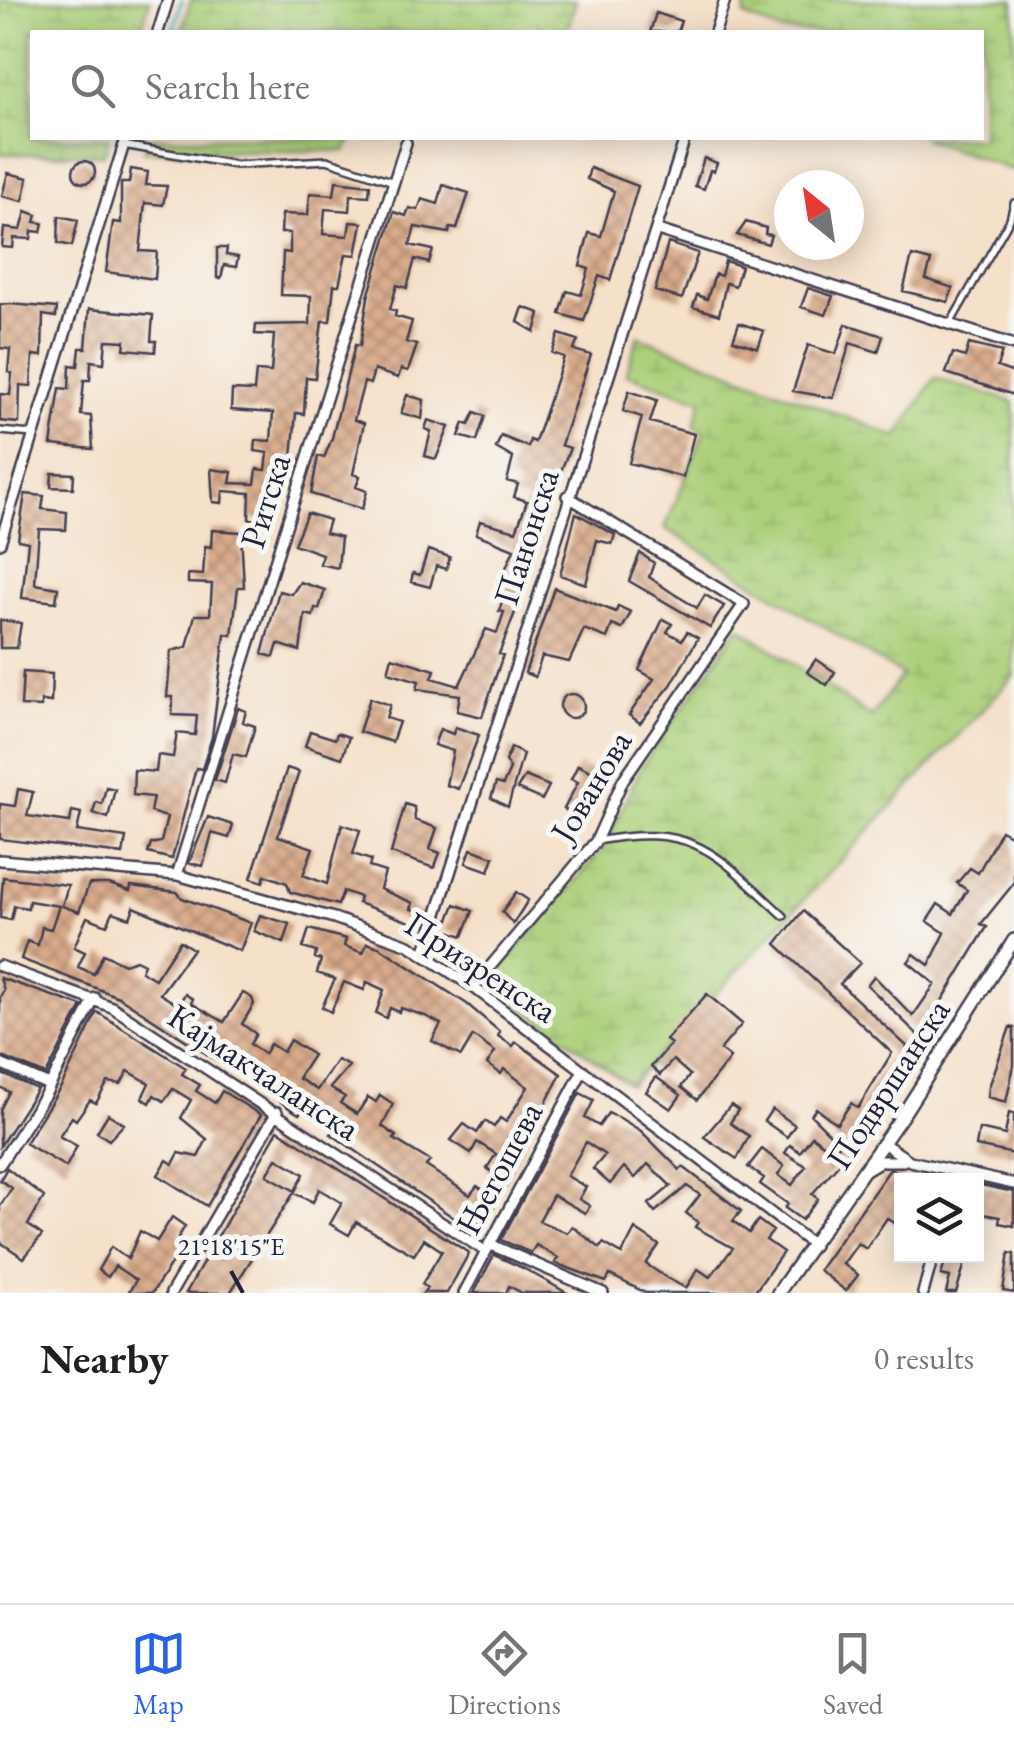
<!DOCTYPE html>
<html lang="en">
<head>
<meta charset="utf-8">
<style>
  body { margin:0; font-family:"EB Garamond",serif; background:#f2f2f2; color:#202124 }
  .controls { position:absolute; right:30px; bottom:30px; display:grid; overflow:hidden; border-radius:0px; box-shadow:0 5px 25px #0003 }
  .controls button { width:90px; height:90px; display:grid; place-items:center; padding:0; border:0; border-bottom:2px solid #e0e0e0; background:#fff; color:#202124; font:50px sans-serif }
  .compass { position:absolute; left:774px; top:170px; width:90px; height:90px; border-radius:50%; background:#fff; box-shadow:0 5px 25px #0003; rotate:330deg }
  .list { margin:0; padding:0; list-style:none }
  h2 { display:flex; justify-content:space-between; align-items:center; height:130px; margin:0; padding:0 40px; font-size:42px }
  h2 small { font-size:32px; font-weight:400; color:#757577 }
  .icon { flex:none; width:55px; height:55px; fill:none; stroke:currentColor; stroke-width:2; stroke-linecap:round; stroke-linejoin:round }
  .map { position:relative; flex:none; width:1014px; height:1293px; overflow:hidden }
  .search { position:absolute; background:#fff; box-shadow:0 5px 25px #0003; left:30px; right:30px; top:30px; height:110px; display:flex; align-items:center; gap:25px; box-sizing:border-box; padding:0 35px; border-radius:0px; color:#757577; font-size:38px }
  .sheet { height:310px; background:#fff }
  nav { display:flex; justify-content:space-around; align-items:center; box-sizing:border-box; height:140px; border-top:2px solid #e0e0e0; background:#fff; font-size:28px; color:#757577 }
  nav a { display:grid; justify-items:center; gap:5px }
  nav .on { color:#2563eb }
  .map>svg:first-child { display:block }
</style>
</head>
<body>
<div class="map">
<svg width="1014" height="1293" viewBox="0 0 1014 1293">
  <defs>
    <pattern id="wetland-marsh" width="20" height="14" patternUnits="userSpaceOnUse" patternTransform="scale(2.5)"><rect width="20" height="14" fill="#acd07a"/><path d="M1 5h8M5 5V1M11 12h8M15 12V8" fill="none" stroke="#94b26a"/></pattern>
    <pattern id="building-cross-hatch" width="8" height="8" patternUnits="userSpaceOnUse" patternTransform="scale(2.5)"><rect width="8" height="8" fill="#d9aa8a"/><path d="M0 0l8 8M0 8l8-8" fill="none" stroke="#b08a72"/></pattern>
  </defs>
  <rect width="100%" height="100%" fill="#f6f6f2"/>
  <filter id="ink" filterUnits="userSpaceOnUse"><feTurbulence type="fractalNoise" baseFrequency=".01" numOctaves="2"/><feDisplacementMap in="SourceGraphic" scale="20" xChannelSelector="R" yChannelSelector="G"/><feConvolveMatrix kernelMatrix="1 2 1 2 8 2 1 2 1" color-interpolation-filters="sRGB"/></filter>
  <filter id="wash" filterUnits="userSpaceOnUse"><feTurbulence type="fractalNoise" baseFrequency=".0048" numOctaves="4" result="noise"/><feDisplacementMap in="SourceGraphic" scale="40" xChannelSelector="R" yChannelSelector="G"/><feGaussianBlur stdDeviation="2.25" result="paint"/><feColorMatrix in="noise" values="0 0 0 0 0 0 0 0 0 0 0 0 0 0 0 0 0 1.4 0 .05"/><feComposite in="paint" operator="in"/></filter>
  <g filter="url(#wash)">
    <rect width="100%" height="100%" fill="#f5e0c9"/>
    <path fill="url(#wetland-marsh)" stroke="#67795a" stroke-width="2.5" d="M 0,0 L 150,0 L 140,32 L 32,32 L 32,138 L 109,138 L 104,154 L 0,154 Z
      M 191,0 L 576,0 L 567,32 L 181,32 Z
      M 747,0 L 1014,0 L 1014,171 L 922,138 L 982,138 L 982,32 L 782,32 L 744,16 Z
      M 148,138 L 353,138 L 345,151 L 144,151 Z
      M 638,336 L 897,437 L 935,378 L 1014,402 L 1014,676 L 630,1085 L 488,982 L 604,848 L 641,767 L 739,627 L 871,717 L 902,675 L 665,528 L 704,432 L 694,426 L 702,400 L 626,374 Z"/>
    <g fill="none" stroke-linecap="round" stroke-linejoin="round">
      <path stroke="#48b8bf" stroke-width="4" d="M 173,32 L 182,0"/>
    </g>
    <g id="blocks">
      <path fill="url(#building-cross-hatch)" fill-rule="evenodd" d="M 656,13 L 681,21 L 677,32 L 650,32 Z
        M 704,158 L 717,163 L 714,171 L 710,170 L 704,189 L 695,186 Z
        M73 172a11 11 0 1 1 22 0a11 11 0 1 1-22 0Z
        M 590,168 L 638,186 L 610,280 L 599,276 L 584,321 L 560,314 L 567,291 L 581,295 L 589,269 L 580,266 L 589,233 L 601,236 L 614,191 L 587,179 Z
        M 131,169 L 148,172 L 146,185 L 167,186 L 163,205 L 145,203 L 140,251 L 157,252 L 155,279 L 106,272 L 113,222 L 121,223 L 121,183 L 129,183 Z
        M 8,173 L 28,178 L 23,201 L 2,196 Z
        M 336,181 L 370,185 L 369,196 L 351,195 L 350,211 L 325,209 L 323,234 L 348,236 L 350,222 L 362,223 L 356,255 L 346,254 L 339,285 L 334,285 L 330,321 L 322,321 L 315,378 L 306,377 L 304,414 L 296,413 L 292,457 L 283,457 L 277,506 L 266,506 L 265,520 L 249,519 L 250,493 L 223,491 L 222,503 L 213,502 L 211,469 L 232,472 L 230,483 L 255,484 L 257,469 L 266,470 L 268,453 L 255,451 L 256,440 L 271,441 L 273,413 L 231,410 L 232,390 L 254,391 L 256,371 L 271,372 L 274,335 L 255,334 L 256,325 L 310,324 L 311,296 L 281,295 L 283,252 L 290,253 L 290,233 L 281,233 L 282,214 L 308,215 L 310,193 L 334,195 Z
        M 443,185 L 469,193 L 457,229 L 450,228 L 449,233 L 415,227 L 410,245 L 433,250 L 429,263 L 415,259 L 407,288 L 397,285 L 390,309 L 396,311 L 395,316 L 412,321 L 406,342 L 417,345 L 408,371 L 401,369 L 398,378 L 374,370 L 370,384 L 364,382 L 354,420 L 364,423 L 353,474 L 360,476 L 356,487 L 367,491 L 362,509 L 311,494 L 318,456 L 324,458 L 332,438 L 355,345 L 360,346 L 368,297 L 394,212 L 406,216 L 409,208 L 418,210 L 422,199 L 438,204 Z
        M 26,211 L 37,215 L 35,222 L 43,223 L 41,232 L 32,231 L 31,239 L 14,238 L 13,248 L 2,247 L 4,228 L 21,230 Z
        M 59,216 L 78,220 L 72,246 L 58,243 Z
        M 746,222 L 766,228 L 765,234 L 771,235 L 768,244 L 737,235 Z
        M 668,243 L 698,253 L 682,299 L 655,291 Z
        M 217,248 L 227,248 L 226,255 L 238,257 L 236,267 L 224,265 L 221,278 L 217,278 Z
        M 912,256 L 931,261 L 926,279 L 953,288 L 948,302 L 903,291 Z
        M 725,261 L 741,266 L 735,286 L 726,283 L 719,315 L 693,307 L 697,295 L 707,299 L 715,274 L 721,276 Z
        M 808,288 L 833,296 L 826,315 L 801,307 Z
        M 10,304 L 57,308 L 56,317 L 43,315 L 42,356 L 33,355 L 31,386 L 20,385 L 19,423 L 0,421 L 0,394 L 10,395 L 12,373 L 8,372 L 10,349 L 0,348 L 0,305 Z
        M 523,307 L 540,313 L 535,332 L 518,322 Z
        M 89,309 L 153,315 L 151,341 L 156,341 L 155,352 L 124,349 L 125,341 L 106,340 L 104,363 L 91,361 L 90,380 L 84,380 L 81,415 L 91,416 L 93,449 L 51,445 L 60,388 L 69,389 L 70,365 L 78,366 L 80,348 L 86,348 Z
        M 739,323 L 764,331 L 758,348 L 733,340 Z
        M 846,324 L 883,336 L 878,352 L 850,343 L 833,398 L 793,391 L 808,345 L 836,354 Z
        M 559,334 L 578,340 L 574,350 L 591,355 L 561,445 L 570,448 L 535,537 L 540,539 L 534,558 L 530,556 L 522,582 L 526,584 L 499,654 L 503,655 L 482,717 L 457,711 L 460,695 L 417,689 L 419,681 L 388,672 L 392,657 L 435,670 L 432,678 L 459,686 L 486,629 L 497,633 L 504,612 L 499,611 L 503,599 L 498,587 L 514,549 L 476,534 L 480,521 L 516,531 L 527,501 L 514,497 L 518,484 L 507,481 L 513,458 L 496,448 L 501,436 L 528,447 L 530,440 L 535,442 L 564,357 L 552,353 Z
        M 969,344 L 1002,352 L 997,367 L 1014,373 L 1014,395 L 946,373 L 953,353 L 965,357 Z
        M 629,391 L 657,400 L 650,422 L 694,434 L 683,477 L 629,463 L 642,417 L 623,411 Z
        M 407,395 L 424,400 L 422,419 L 401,413 Z
        M 475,412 L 485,416 L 477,441 L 459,436 L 464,423 L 469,425 Z
        M 428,420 L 449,427 L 436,459 L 425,456 L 431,431 L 425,429 Z
        M 52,473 L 74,474 L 73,488 L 51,487 Z
        M 25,494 L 44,496 L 42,509 L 67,512 L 66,530 L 39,529 L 35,584 L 58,588 L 56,602 L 22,598 L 28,542 L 18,540 Z
        M 307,513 L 329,520 L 325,533 L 341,537 L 338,568 L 320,564 L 322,554 L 294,544 Z
        M 576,513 L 615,535 L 612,544 L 597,540 L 586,584 L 560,575 Z
        M 212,530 L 241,532 L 244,587 L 238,587 L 232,635 L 225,634 L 212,737 L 202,769 L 196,768 L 172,859 L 148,853 L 151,844 L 161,842 L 167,817 L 150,812 L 153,797 L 133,795 L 134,770 L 156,772 L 158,755 L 173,757 L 177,733 L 195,735 L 197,716 L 172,715 L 173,697 L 167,697 L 171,651 L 187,647 L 195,615 L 210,615 L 212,584 L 188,583 L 188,574 L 203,575 L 205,546 L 211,547 Z
        M 428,550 L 450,557 L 446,569 L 436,566 L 430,587 L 411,582 L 413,573 L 420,575 Z
        M 640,553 L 654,563 L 649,577 L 671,592 L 697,608 L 705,595 L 724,606 L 710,628 L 629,581 Z
        M 300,582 L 325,590 L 319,609 L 315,608 L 313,616 L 305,614 L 300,651 L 278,644 L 274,657 L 262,654 L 279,591 L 292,594 Z
        M 554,588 L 616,612 L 618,606 L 631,612 L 622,629 L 612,625 L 607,638 L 584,629 L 569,662 L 542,656 L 535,677 L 525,673 Z
        M 663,619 L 672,624 L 667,632 L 682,640 L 687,632 L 698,638 L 671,685 L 640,723 L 629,715 L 654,679 L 639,670 Z
        M 0,620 L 21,623 L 17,648 L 0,648 Z
        M 816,659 L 835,672 L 827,685 L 807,672 Z
        M 23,672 L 52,674 L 51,702 L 41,701 L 41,707 L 21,706 Z
        M560 706a12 12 0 1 1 24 0a12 12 0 1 1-24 0Z
        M 370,698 L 390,705 L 386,718 L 399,722 L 392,742 L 359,732 Z
        M 238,708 L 246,711 L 243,722 L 255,726 L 246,757 L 233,754 L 225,783 L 215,780 Z
        M 455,727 L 479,735 L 458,789 L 446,785 L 453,751 L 434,745 L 440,729 L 453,734 Z
        M 310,731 L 335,739 L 337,733 L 349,737 L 342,758 L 305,746 Z
        M 511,748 L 523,754 L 508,807 L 491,798 L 496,783 L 503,785 L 510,769 L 505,761 Z
        M 578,765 L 595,773 L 584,798 L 588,806 L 582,818 L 564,809 L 578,782 L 571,779 Z
        M 287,768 L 299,772 L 278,836 L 313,848 L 303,875 L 327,884 L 342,824 L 360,830 L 353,854 L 371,860 L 369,867 L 385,872 L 380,889 L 413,903 L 411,909 L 422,912 L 418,925 L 358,903 L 360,897 L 343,891 L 338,905 L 290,892 L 287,883 L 265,875 L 263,882 L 251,878 Z
        M 525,776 L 549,786 L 542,800 L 517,789 Z
        M 106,787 L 115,789 L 108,818 L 93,813 L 96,802 L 102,804 Z
        M 18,789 L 33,792 L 27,816 L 70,822 L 72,811 L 81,813 L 77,831 L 126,838 L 123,854 L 0,839 L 0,804 L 15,806 Z
        M 405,804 L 414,807 L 415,820 L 437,828 L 430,849 L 440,853 L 434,868 L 391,853 Z
        M 208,817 L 233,825 L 229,838 L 212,833 L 203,866 L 189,863 Z
        M 1001,830 L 1014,837 L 1014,883 L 981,924 L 987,927 L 920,1037 L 867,985 L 874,976 L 913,1016 L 935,984 L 908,962 L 914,954 L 929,965 L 945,933 L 927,921 L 938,904 L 953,914 L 967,890 L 957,883 L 970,868 L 978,873 Z
        M 471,849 L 494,857 L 489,871 L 466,863 Z
        M 3,877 L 68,885 L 62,906 L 79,912 L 89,884 L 109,884 L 130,891 L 131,886 L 177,892 L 182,898 L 251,923 L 240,951 L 134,907 L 130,918 L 113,912 L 107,925 L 87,917 L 74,947 L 85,952 L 78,967 L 94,974 L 103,954 L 124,964 L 136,960 L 144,964 L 141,971 L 155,979 L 180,941 L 193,949 L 160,994 L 178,1005 L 185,994 L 193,999 L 191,1003 L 224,1022 L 243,993 L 252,998 L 254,1004 L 242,1024 L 256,1034 L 250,1044 L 264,1054 L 270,1044 L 283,1052 L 290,1040 L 313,1055 L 298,1078 L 317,1090 L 337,1060 L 349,1066 L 330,1088 L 345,1097 L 340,1103 L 357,1114 L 368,1097 L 376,1102 L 380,1095 L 393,1104 L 382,1126 L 396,1136 L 394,1139 L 430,1161 L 426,1166 L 470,1195 L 477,1186 L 498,1200 L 483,1224 L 469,1215 L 463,1224 L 331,1134 L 335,1129 L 303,1109 L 299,1114 L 289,1108 L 229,1062 L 227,1067 L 119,997 L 21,959 L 27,941 L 38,945 L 42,927 L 51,929 L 59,906 L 29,901 L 28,908 L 14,906 L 11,920 L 0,918 Z
        M 516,892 L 528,900 L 513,924 L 502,912 Z
        M 455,904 L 473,911 L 463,936 L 445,930 Z
        M 803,911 L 860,963 L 840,984 L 912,1051 L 844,1158 L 812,1194 L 818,1199 L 802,1220 L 785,1208 L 788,1204 L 760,1184 L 764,1178 L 748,1167 L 762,1149 L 784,1166 L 778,1175 L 792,1185 L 806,1166 L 785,1153 L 790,1145 L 800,1152 L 812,1136 L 834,1152 L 840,1144 L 811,1115 L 816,1108 L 837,1124 L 851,1103 L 858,1108 L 892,1053 L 776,944 Z
        M 260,915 L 290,924 L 284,943 L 254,931 Z
        M 309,929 L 346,939 L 344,946 L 363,953 L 367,943 L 379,947 L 467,1004 L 500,1032 L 498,1036 L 513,1046 L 516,1042 L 561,1074 L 504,1184 L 487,1168 L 496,1154 L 477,1142 L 471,1153 L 451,1140 L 464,1124 L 477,1133 L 485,1121 L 494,1127 L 500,1118 L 506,1122 L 528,1087 L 504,1069 L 501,1074 L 487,1064 L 495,1052 L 473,1036 L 461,1056 L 432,1041 L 441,1024 L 425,1016 L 401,1008 L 399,1012 L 390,1008 L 386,1018 L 376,1013 L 384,990 L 367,982 L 364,990 L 344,982 L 331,1012 L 322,1007 L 335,979 L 317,973 L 321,960 L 315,958 L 316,952 L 303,948 Z
        M 0,978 L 82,1006 L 46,1075 L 0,1056 L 0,997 L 4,990 Z
        M 707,994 L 742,1024 L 720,1050 L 730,1058 L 697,1100 L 681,1087 L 690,1075 L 673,1060 L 660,1075 L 651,1067 L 671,1044 L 666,1040 Z
        M 97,1012 L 186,1068 L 182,1074 L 200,1085 L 196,1091 L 215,1103 L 222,1091 L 261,1115 L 207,1206 L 158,1175 L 167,1160 L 173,1164 L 179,1153 L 198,1157 L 207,1139 L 181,1118 L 191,1100 L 173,1089 L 164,1101 L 154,1095 L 150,1103 L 142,1098 L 149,1083 L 128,1071 L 121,1084 L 108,1082 L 96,1103 L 90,1100 L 76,1120 L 72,1117 L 59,1136 L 77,1146 L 66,1167 L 25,1143 L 62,1085 Z
        M 1010,1027 L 1014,1028 L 1014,1065 L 1006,1102 L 988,1097 L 989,1087 Z
        M 0,1073 L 37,1089 L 0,1146 L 0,1110 L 9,1092 L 0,1087 Z
        M 656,1077 L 681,1095 L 671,1109 L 646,1092 Z
        M 580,1093 L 594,1100 L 585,1118 L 599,1126 L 608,1113 L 620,1118 L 641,1131 L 680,1170 L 683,1167 L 741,1211 L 733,1221 L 749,1233 L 758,1220 L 773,1231 L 766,1240 L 783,1252 L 754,1293 L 646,1293 L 610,1275 L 606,1282 L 560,1265 L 555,1263 L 558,1258 L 536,1245 L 531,1253 L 501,1240 ZM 586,1142 L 605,1155 L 593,1169 L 610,1184 L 624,1167 L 635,1178 L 648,1164 L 671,1186 L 649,1204 L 655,1212 L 687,1186 L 700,1195 L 686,1213 L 698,1222 L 695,1227 L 733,1248 L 710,1277 L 698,1269 L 686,1288 L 667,1278 L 646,1264 L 659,1245 L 635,1229 L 622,1254 L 603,1243 L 600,1248 L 572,1226 L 567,1233 L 539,1221 L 553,1195 L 585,1213 L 590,1206 L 579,1199 L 586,1187 L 567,1176 Z
        M 731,1105 L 738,1110 L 730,1123 L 749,1136 L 737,1159 L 704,1137 Z
        M 772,1109 L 795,1125 L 787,1137 L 764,1121 Z
        M 1009,1113 L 1014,1114 L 1014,1154 L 976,1146 L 979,1129 L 1005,1135 Z
        M 108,1114 L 124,1124 L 109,1140 L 97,1132 Z
        M 278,1130 L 469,1253 L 447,1293 L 423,1293 L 427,1288 L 422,1284 L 442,1251 L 424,1239 L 414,1255 L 356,1222 L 349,1235 L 330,1224 L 342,1203 L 319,1189 L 313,1202 L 294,1193 L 304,1174 L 277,1158 L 267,1175 L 295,1191 L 230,1293 L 186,1293 Z
        M 7,1168 L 44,1197 L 28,1225 L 42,1235 L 24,1258 L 0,1242 L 0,1206 L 12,1188 L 0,1180 Z
        M 890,1169 L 902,1174 L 902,1228 L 887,1218 L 866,1249 L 858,1243 L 843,1264 L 858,1275 L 846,1291 L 819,1270 Z
        M 976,1184 L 1014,1192 L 1014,1226 L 999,1223 L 1000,1217 L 978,1213 Z
        M 172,1217 L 185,1226 L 178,1238 L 185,1243 L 152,1293 L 128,1293 L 136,1280 L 115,1266 L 108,1277 L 98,1270 L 111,1247 L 128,1259 L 140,1231 L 157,1241 Z
        M 1009,1253 L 1014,1254 L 1014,1293 L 1003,1291 Z
        M 494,1255 L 523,1268 L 567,1293 L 522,1293 L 509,1286 L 506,1293 L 474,1293 Z
        M 947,1256 L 967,1256 L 956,1293 L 946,1293 L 950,1277 L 941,1275 Z"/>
    </g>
  </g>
  <g filter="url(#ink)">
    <use href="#blocks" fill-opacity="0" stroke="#423e50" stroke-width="2.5"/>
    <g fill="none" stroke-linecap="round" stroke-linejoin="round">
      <defs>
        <path id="service" d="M 123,145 L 236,165 L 327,160 L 394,182
          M 950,324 L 1010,219 L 1014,203
          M 0,431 L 32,434
          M 596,841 C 696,823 714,852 784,916"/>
        <path id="minor" d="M 158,32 L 168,0
          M 715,32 L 725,0
          M 658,230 L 1014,345
          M 0,543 L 126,138
          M 0,860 L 177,875 L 334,918 L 409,945 L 473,987 L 813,1245
          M 177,875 L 406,143
          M 424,954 L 685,138
          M 0,966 L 112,1007 L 485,1251
          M 473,987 L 596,841 L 623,780 L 744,604 L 567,496
          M 0,1064 L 49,1085
          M 883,1143 L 910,1161 L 1014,1184
          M 0,1164 L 46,1093 L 95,998
          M 866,1170 L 881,1161 L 903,1161
          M 489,1244 L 603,1293
          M 171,1293 L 277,1112
          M 464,1293 L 583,1070
          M 923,1293 L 933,1256"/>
        <path id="tertiary" d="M 778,1293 L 904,1113 L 1014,940"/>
      </defs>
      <use href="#service" stroke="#423e50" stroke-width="10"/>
      <use href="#minor" stroke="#423e50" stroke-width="14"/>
      <use href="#tertiary" stroke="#423e50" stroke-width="16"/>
      <use href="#service" stroke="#fff" stroke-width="5"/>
      <use href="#minor" stroke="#fff" stroke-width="9"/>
      <use href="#tertiary" stroke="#fff" stroke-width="11"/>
    </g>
  </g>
  <path fill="none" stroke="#22223b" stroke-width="4" d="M 231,1271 L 243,1293"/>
  <g text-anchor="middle" stroke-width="10" stroke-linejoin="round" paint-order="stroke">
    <g font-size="35" fill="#22223b" stroke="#f6f6f2">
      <text transform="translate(265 501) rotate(-73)" y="12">Ритска</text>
      <text transform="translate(526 537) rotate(-72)" y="12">Панонска</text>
      <text transform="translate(591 786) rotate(-59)" y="12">Јованова</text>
      <text transform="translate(481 967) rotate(33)" y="12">Призренска</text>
      <text transform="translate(264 1072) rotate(33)" y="12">Кајмакчаланска</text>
      <text transform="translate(888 1084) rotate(-57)" y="12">Подвршанска</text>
      <text transform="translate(499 1168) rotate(-62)" y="12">Његошева</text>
    </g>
  </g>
  <g font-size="25" text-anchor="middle" fill="#22223b" stroke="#f6f6f2" stroke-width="10" stroke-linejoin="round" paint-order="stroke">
    <text x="231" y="1255">21°18'15"E</text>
  </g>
</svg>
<div class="controls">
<button><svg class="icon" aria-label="layers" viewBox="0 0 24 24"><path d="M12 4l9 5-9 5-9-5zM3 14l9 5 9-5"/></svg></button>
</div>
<svg class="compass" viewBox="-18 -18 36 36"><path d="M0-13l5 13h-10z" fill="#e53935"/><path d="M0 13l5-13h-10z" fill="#757577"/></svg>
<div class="search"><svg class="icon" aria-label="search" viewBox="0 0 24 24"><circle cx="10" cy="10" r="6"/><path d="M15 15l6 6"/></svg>Search here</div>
</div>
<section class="sheet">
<h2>Nearby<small>0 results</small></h2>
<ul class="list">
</ul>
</section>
<nav>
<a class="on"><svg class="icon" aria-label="map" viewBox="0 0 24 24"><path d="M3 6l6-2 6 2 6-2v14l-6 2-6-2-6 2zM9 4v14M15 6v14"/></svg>Map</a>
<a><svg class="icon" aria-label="directions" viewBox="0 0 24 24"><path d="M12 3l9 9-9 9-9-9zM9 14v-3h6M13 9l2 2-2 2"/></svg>Directions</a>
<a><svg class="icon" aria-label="saved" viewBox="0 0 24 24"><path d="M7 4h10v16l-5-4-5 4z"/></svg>Saved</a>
</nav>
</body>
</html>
